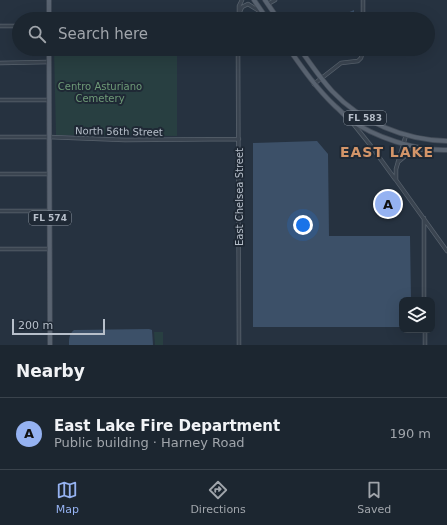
<!DOCTYPE html>
<html lang="en">
<head>
<meta charset="utf-8">
<style>
  body { margin:0; font-family:"DejaVu Sans",sans-serif; background:#29323c; color:#f1f3f6 }
  .controls { position:absolute; right:12px; bottom:12px; display:grid; overflow:hidden; border-radius:8px; box-shadow:0 4px 16px #0002 }
  .controls button { width:36px; height:36px; display:grid; place-items:center; padding:0; border:0; border-bottom:1px solid #3a434c; background:#1c2630; color:#f1f3f6; font:20px sans-serif }
  .scale { position:absolute; left:12px; bottom:10px; width:93px; box-sizing:border-box; padding-left:4px; border:2px solid #b7bfca; border-top:0; font-size:11px; line-height:14px; white-space:nowrap; color:#b7bfca; -webkit-text-stroke:3px #1f2935; paint-order:stroke }
  .you { position:absolute; left:303px; top:225px; width:14px; height:14px; margin:-10px; border:3px solid #fff; border-radius:50%; background:#1a73e8; box-shadow:0 0 0 6px #1a73e833 }
  .badge { display:grid; place-items:center; width:26px; height:26px; border-radius:50%; background:#95b2f1; color:#111; font-size:13px; font-weight:700 }
  .pin { position:absolute; translate:-50% -50%; border:2px solid #fff; box-shadow:0 1px 4px #0006 }
  .list { margin:0; padding:0; list-style:none }
  h2 { display:flex; justify-content:space-between; align-items:center; height:52px; margin:0; padding:0 16px; font-size:17px }
  h2 small { font-size:13px; font-weight:400; color:#a0a5ab }
  .list li { display:grid; grid-template-columns:26px 1fr auto; gap:12px; align-items:center; box-sizing:border-box; height:72px; padding:0 16px; border-top:1px solid #3a434c }
  .list b { display:block; font-size:15px; white-space:nowrap }
  .list p { margin:0; font-size:13px; white-space:nowrap; color:#a0a5ab }
  .list em { font-size:13px; font-style:normal; color:#a0a5ab }
  .icon { flex:none; width:22px; height:22px; fill:none; stroke:currentColor; stroke-width:2; stroke-linecap:round; stroke-linejoin:round }
  .map { position:relative; flex:none; width:447px; height:345px; overflow:hidden }
  .search { position:absolute; background:#1c2630; box-shadow:0 4px 16px #0002; left:12px; right:12px; top:12px; height:44px; display:flex; align-items:center; gap:10px; box-sizing:border-box; padding:0 14px; border-radius:22px; color:#a0a5ab; font-size:15px }
  .sheet { height:124px; background:#1c2630 }
  nav { display:flex; justify-content:space-around; align-items:center; box-sizing:border-box; height:56px; border-top:1px solid #3a434c; background:#1c2630; font-size:11px; color:#a0a5ab }
  nav a { display:grid; justify-items:center; gap:2px }
  nav .on { color:#95b2f1 }
  .map>svg:first-child { display:block }
</style>
</head>
<body>
<div class="map">
<svg width="447" height="345" viewBox="0 0 447 345">
  <rect width="100%" height="100%" fill="#263240"/>
  <path fill="#283f41" d="M 54,49 L 177,49 L 177,136 L 56,135 Z
    M 154,332 L 163,332 L 163,345 L 155,345 Z"/>
  <path fill="#3c5068" d="M 354,10 L 354,19 L 334,19 Z
    M 317,141 L 328,154 L 329,236 L 410,236 L 411,300 L 402,300 L 402,327 L 253,327 L 253,143 Z
    M 149,329 L 152,330 L 153,345 L 69,345 C 69,339 69,334 74,330 Z"/>
  <g fill="none" stroke-linecap="round" stroke-linejoin="round">
    <defs>
      <path id="minor" d="M 268,4 L 275,0
        M 239,14 L 242,7 L 248,4 L 261,12
        M 239,19 L 239,6 L 242,0
        M 363,19 L 363,0
        M 0,26 L 19,26
        M 238,49 L 239,345
        M 0,63 L 49,62
        M 314,84 L 341,63 L 358,61 L 361,58 L 363,49
        M 0,100 L 49,100
        M 351,121 L 371,146 L 395,179
        M 406,135 L 396,169 L 396,180 L 447,251
        M 0,137 L 49,137 L 125,140 L 239,139
        M 398,162 L 410,152 L 425,149
        M 0,174 L 49,174
        M 0,211 L 50,211
        M 424,218 L 424,300
        M 0,249 L 50,249
        M 425,330 L 425,345"/>
      <path id="major" d="M 254,0 L 267,19
        M 265,0 L 278,19
        M 49,19 L 49,0
        M 49,49 L 50,345
        M 289,49 C 303,69 317,89 335,106 C 340,110 344,115 349,119 C 374,137 416,151 447,150
        M 300,49 C 310,63 320,78 332,91 C 361,122 404,140 447,141"/>
    </defs>
    <use href="#minor" stroke="#58626d" stroke-width="4.5"/>
    <use href="#major" stroke="#444d59" stroke-width="5.5"/>
    <use href="#minor" stroke="#3a4450" stroke-width="3"/>
    <use href="#major" stroke="#596370" stroke-width="4"/>
  </g>
  <g text-anchor="middle" stroke-width="4" stroke-linejoin="round" paint-order="stroke">
    <g fill="#1f2935" stroke="#89929d" stroke-width="1">
      <rect x="344" y="111" width="42" height="14" rx="3"/>
      <rect x="29" y="211" width="42" height="14" rx="3"/>
    </g>
    <g font-size="9" font-weight="bold" fill="#b7bfca">
      <text x="365" y="121">FL 583</text>
      <text x="50" y="221">FL 574</text>
    </g>
    <g font-size="10" fill="#6f9b78" stroke="#1f2935">
      <text x="100" y="90">Centro Asturiano<tspan x="100" dy="12">Cemetery</tspan></text>
    </g>
    <g font-size="10" fill="#b7bfca" stroke="#1f2935">
      <text transform="translate(119 131) rotate(1)" y="4">North 56th Street</text>
      <text transform="translate(239 197) rotate(-90)" y="4">East Chelsea Street</text>
    </g>
    <g font-size="14" font-weight="bold" letter-spacing="1" fill="#d39569" stroke="#1f2935">
      <text x="387" y="157">EAST LAKE</text>
    </g>
  </g>
</svg>
<div class="controls">
<button><svg class="icon" aria-label="layers" viewBox="0 0 24 24"><path d="M12 4l9 5-9 5-9-5zM3 14l9 5 9-5"/></svg></button>
</div>
<div class="scale">200 m</div>
<div class="you"></div>
<div class="pin badge" style="left:388px;top:204px">A</div>
<div class="search"><svg class="icon" aria-label="search" viewBox="0 0 24 24"><circle cx="10" cy="10" r="6"/><path d="M15 15l6 6"/></svg>Search here</div>
</div>
<section class="sheet">
<h2>Nearby<small></small></h2>
<ul class="list">
<li><span class="badge">A</span><div><b>East Lake Fire Department</b><p>Public building · Harney Road</p></div><em>190 m</em></li>
</ul>
</section>
<nav>
<a class="on"><svg class="icon" aria-label="map" viewBox="0 0 24 24"><path d="M3 6l6-2 6 2 6-2v14l-6 2-6-2-6 2zM9 4v14M15 6v14"/></svg>Map</a>
<a><svg class="icon" aria-label="directions" viewBox="0 0 24 24"><path d="M12 3l9 9-9 9-9-9zM9 14v-3h6M13 9l2 2-2 2"/></svg>Directions</a>
<a><svg class="icon" aria-label="saved" viewBox="0 0 24 24"><path d="M7 4h10v16l-5-4-5 4z"/></svg>Saved</a>
</nav>
</body>
</html>
